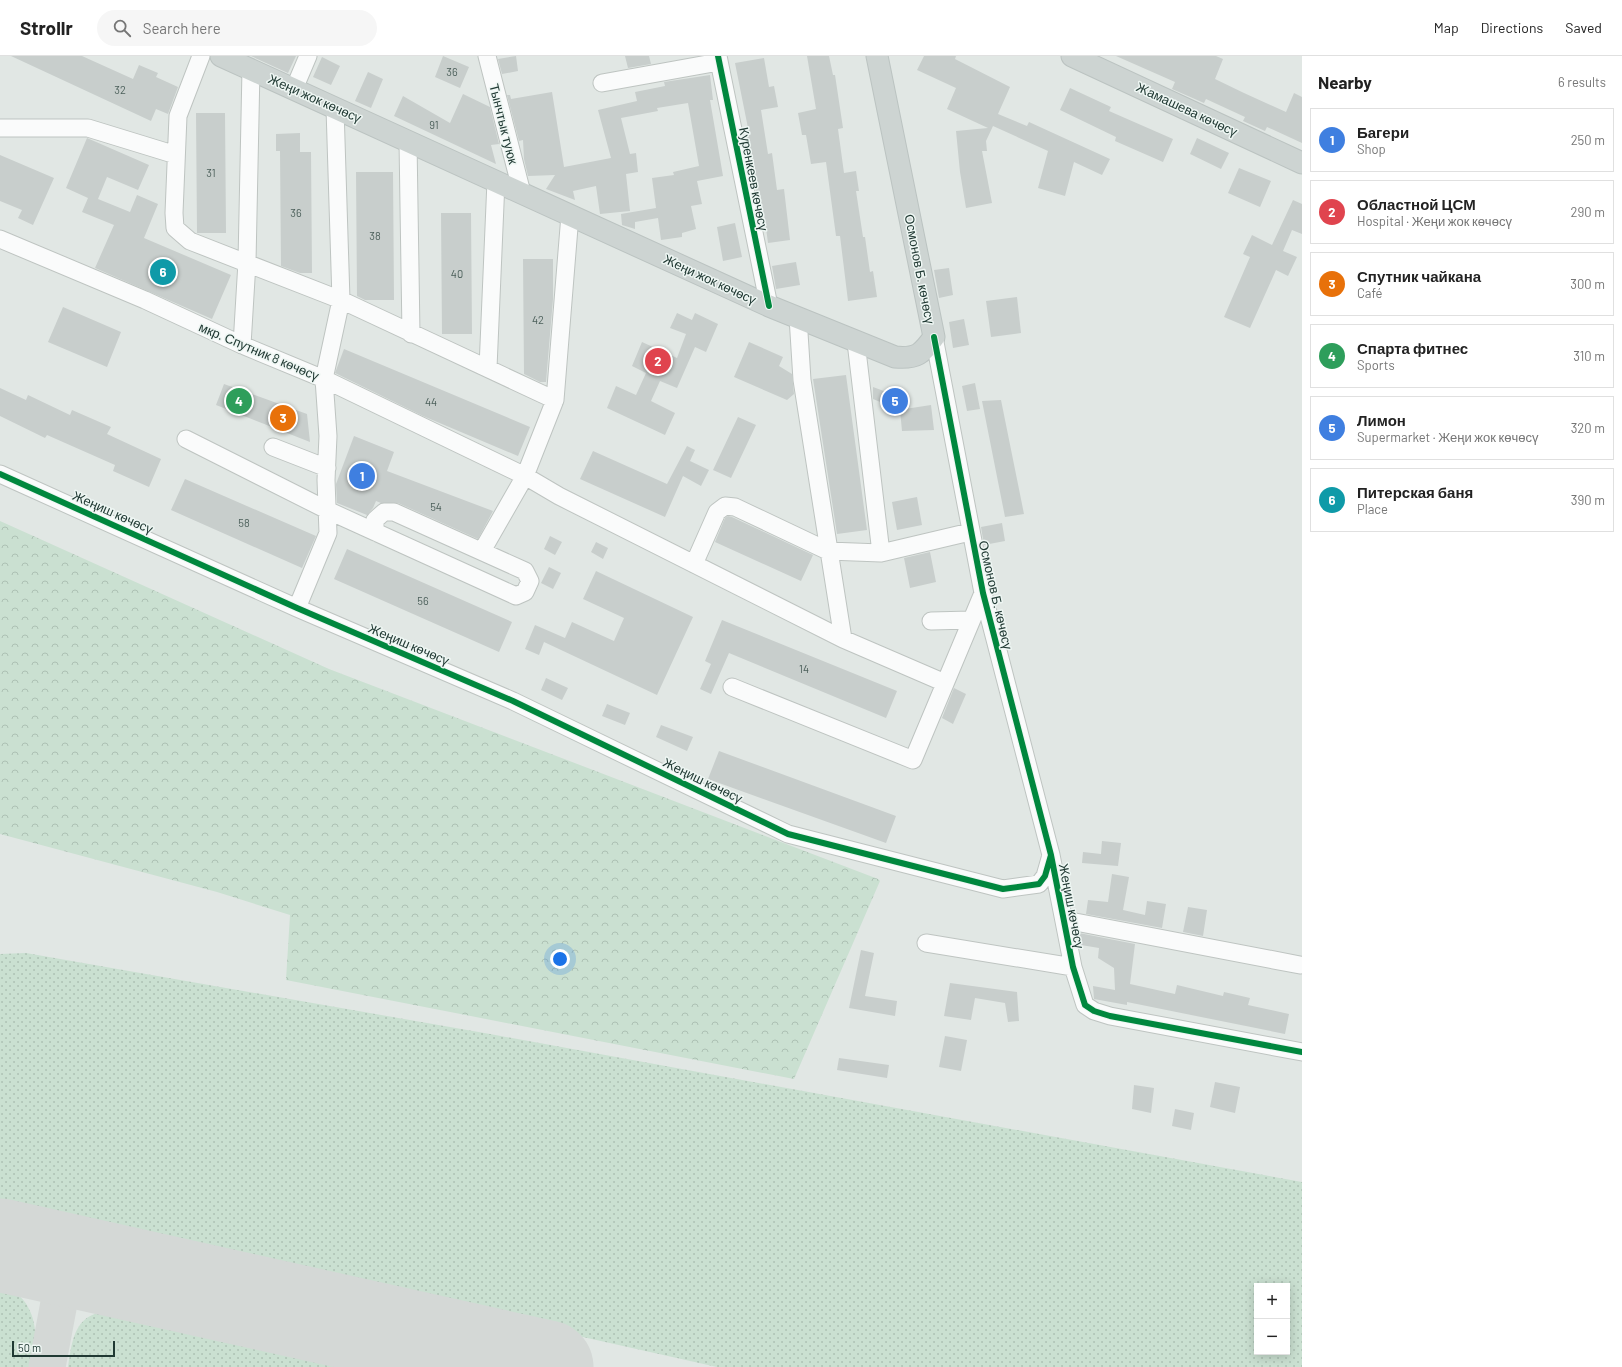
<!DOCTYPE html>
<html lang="en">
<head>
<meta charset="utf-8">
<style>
  body { margin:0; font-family:Barlow,sans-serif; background:#f6f6f6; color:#222 }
  .controls { position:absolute; right:12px; bottom:12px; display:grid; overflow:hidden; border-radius:0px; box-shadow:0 2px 10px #0003 }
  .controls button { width:36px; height:36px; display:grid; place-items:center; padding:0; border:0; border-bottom:1px solid #e0e0e0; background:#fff; color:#222; font:20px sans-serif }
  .scale { position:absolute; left:12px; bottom:10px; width:103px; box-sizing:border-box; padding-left:4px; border:2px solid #203933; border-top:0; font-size:11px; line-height:14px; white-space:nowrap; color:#203933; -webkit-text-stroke:3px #eef6f3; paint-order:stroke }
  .you { position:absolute; left:560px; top:903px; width:14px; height:14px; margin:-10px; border:3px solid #fff; border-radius:50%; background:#1a73e8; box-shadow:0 0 0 6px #1a73e833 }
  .badge { display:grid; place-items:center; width:26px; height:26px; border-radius:50%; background:#0f766e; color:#fff; font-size:13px; font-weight:700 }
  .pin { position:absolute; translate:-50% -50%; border:2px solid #fff; box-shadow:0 1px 4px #0006 }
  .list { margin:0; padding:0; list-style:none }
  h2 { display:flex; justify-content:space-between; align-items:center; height:52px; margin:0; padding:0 16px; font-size:17px }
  h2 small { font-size:13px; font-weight:400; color:#767676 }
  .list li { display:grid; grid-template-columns:26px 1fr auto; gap:12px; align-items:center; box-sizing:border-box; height:64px; margin:0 8px 8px; padding:0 8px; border:1px solid #e0e0e0; border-radius:0px }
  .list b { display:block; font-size:15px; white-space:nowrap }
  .list p { margin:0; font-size:13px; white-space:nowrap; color:#767676 }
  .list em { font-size:13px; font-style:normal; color:#767676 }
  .icon { flex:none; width:22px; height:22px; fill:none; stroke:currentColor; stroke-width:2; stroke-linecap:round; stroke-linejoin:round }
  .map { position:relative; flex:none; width:1302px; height:1311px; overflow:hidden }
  header { display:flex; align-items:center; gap:24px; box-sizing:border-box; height:56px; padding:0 20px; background:#fff; border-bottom:1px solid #e0e0e0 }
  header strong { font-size:19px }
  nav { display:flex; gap:22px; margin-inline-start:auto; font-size:14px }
  .search { width:280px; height:36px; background:#f6f6f6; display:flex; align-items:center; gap:10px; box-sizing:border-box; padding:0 14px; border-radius:22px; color:#767676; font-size:15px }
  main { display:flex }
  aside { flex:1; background:#fff }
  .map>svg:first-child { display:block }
</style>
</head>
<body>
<header>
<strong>Strollr</strong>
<div class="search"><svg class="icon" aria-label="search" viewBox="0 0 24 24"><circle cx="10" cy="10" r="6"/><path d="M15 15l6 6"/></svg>Search here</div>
<nav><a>Map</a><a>Directions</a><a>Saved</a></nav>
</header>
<main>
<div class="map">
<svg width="1302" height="1311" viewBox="0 0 1302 1311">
  <defs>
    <pattern id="grass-dots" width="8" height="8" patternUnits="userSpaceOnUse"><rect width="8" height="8" fill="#cae0d1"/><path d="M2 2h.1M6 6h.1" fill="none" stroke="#adc1b4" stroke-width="1.8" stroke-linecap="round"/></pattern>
    <pattern id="park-crowns" width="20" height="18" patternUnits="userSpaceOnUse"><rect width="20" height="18" fill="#cae0d1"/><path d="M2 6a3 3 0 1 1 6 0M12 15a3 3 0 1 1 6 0" fill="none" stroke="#adc1b4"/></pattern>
  </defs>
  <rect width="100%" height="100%" fill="#e1e7e4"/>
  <path fill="url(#grass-dots)" fill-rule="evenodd" d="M 26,897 L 490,978 L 1302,1126 L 1302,1311 L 717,1311 L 0,1151 L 0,898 ZM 1257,1230 L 1287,1230 L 1287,1296 L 1257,1296 Z
    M 0,1227 C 37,1243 39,1276 33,1311 L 0,1311 Z
    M 113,1254 L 122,1255 L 376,1311 L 68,1311 C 73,1279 75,1257 113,1254 Z"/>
  <path fill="url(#park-crowns)" d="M 0,465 L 329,613 L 878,823 L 880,825 L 794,1023 L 286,924 L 290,859 L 217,836 L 0,778 Z"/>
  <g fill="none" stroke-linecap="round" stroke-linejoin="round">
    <path stroke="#d4d8d6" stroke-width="37" d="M 47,1311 L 67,1204"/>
    <path stroke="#d4d8d6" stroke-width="93" d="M 0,1189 L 547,1311"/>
  </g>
  <path fill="#c8cecc" d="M 11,0 L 82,0 L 133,23 L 139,9 L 158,17 L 156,21 L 178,31 L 168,58 L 156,53 L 151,65 Z
    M 251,0 L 296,0 L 288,17 Z
    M 443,0 L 469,11 L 460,32 L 435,21 Z
    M 516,0 L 518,15 L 502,18 L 498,3 Z
    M 625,0 L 649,0 L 651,8 L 628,12 Z
    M 807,0 L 829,0 L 833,19 L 835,19 L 843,72 L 838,73 L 844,117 L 856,115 L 859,135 L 856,135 L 863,181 L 865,181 L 870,216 L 873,215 L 877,241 L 848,245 L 840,180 L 836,180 L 826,106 L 811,108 L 806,79 L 802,79 L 798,57 L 816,53 Z
    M 924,0 L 956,0 L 955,3 L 1010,31 L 998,58 L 1027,70 L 1029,66 L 1110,103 L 1102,119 L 1074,106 L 1065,140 L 1038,132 L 1048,95 L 993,70 L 986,85 L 987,95 L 982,95 L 992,147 L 966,152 L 960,116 L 956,75 L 988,72 L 947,53 L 956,32 L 917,14 Z
    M 1116,0 L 1216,0 L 1223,3 L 1215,23 L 1244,37 L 1286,56 L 1294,37 L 1302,41 L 1302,87 L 1267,71 L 1265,75 L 1243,65 L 1245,61 L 1206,43 L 1204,47 L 1172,33 L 1175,26 Z
    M 322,1 L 340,10 L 331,29 L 313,21 Z
    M 764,2 L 769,31 L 774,30 L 778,51 L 761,54 L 768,98 L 772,97 L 777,134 L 784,133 L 790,184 L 768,187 L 764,157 L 760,157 L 748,93 L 745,72 L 748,72 L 735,7 Z
    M 368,16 L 383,23 L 371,52 L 355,45 Z
    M 710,19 L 713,44 L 710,44 L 723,120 L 697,125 L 702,148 L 691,150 L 696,173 L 682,177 L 682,181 L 661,184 L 658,162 L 635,166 L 635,173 L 622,169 L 621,158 L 656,152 L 652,122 L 674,119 L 673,116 L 699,110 L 688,47 L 657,52 L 658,55 L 621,62 L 630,98 L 636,97 L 638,116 L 626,118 L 630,155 L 600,158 L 596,130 L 573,135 L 575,144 L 546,133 L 555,119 L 528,120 L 524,103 L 523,84 L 519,85 L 507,39 L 510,39 L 511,43 L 552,36 L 564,111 L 611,102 L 598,54 L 637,45 L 635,36 L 665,30 L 664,26 Z
    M 1070,32 L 1111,51 L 1109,55 L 1173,83 L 1163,106 L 1115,85 L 1116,81 L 1060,54 Z
    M 463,38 L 490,51 L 499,88 L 491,89 L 496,108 L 394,60 L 403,40 L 450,67 Z
    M 196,57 L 225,57 L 226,177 L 197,177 Z
    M 300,77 L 300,96 L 311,96 L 312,217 L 300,217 L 281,210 L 280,95 L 276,95 L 276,78 Z
    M 87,82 L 149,109 L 138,134 L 107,121 L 98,143 L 130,156 L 137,139 L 158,148 L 144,182 L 231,219 L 212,263 L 95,212 L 114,169 L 82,156 L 88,142 L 66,132 Z
    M 1197,82 L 1229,97 L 1221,113 L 1190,98 Z
    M 0,99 L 54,122 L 33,169 L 18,162 L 22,154 L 0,145 Z
    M 1239,112 L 1271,125 L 1260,151 L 1228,137 Z
    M 356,116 L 393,116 L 394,244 L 365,244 L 357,240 Z
    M 1293,144 L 1302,148 L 1302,178 L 1292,174 L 1283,195 L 1297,201 L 1288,220 L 1276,214 L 1250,272 L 1224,261 L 1250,201 L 1243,198 L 1252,179 L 1272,189 Z
    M 441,157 L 471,157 L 472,278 L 442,278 Z
    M 735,167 L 742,201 L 723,205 L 717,171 Z
    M 523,203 L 553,203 L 553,243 L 546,326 L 540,326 L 524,318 Z
    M 796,206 L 800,229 L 776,233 L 772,210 Z
    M 949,212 L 953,239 L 939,242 L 934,214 Z
    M 1017,241 L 1021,277 L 991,281 L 986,245 Z
    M 63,251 L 121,276 L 107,311 L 48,286 Z
    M 677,257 L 692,264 L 695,257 L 718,268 L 706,296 L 695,291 L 677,332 L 660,325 L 651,345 L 675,357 L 665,379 L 607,352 L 616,330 L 636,339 L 646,317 L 632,310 L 642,286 L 677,302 L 686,278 L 670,272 Z
    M 964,263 L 969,289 L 953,292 L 949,266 Z
    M 749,286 L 783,301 L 779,310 L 792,318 L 794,338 L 787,344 L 734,321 Z
    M 344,293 L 530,371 L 518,400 L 423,360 L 335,317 Z
    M 846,319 L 867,474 L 837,478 L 813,323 Z
    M 975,327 L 980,353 L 967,355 L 962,330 Z
    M 224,328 L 307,358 L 310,386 L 216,349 Z
    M 873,331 L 908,344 L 905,353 L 931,349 L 934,374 L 902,375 L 900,354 L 873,343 Z
    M 0,332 L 26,344 L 28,339 L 70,359 L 72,354 L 111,371 L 107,378 L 161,403 L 149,431 L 113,415 L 115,409 L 47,379 L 45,382 L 0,360 Z
    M 1001,344 L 1024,458 L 1005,461 L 982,345 Z
    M 738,361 L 756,369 L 731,422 L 713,414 Z
    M 354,380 L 394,396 L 387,415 L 493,455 L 478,483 L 398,447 L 381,447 L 376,445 L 373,452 L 367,459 L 337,447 L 336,428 Z
    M 687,390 L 695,394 L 690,405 L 709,414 L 701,430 L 683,420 L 665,461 L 580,423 L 593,395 L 667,428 Z
    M 185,423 L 316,480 L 302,512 L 171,454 Z
    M 917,441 L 922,469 L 897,474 L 892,446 Z
    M 728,460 L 732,461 L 813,499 L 801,525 L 715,486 L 725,462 Z
    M 1002,467 L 1005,485 L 984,489 L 981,471 Z
    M 550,480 L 562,486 L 555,499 L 544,493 Z
    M 596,486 L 608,492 L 603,503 L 591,496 Z
    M 347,493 L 512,566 L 499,596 L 334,523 Z
    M 930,496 L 936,526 L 910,532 L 904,502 Z
    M 549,511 L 561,517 L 553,533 L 541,527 Z
    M 596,515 L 693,561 L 657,639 L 544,586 L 539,599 L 525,593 L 535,569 L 565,582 L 572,566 L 614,585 L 624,562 L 583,543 Z
    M 722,564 L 897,635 L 886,662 L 729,597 L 711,638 L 700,633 L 711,608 L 705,605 Z
    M 546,622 L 568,632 L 562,644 L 541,634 Z
    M 954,632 L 966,638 L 953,668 L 942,662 Z
    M 607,648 L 630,657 L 625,669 L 602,660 Z
    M 661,669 L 693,681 L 687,695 L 656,681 Z
    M 719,695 L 896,760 L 886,787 L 708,723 Z
    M 1102,785 L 1121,787 L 1118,810 L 1082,807 L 1083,796 L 1101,798 Z
    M 1112,818 L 1129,821 L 1123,854 L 1145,859 L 1147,845 L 1166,848 L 1162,872 L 1086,858 L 1088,844 L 1108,846 Z
    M 1188,851 L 1207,854 L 1203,880 L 1183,876 Z
    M 1079,877 L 1135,888 L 1130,928 L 1175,938 L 1177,929 L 1223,940 L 1224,936 L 1250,942 L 1248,949 L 1289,958 L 1285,978 L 1127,946 L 1127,949 L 1094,943 L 1093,930 L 1115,934 L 1114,912 L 1098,902 L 1099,892 L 1081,889 Z
    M 861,894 L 874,897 L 865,940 L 897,945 L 895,960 L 849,952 Z
    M 950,927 L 1017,936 L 1019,965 L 1008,966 L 1005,947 L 975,942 L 971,964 L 944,960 Z
    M 945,980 L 967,984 L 961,1015 L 939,1011 Z
    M 839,1002 L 889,1009 L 887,1022 L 837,1014 Z
    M 1215,1026 L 1240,1031 L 1235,1057 L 1210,1051 Z
    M 1134,1029 L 1154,1032 L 1151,1057 L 1132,1053 Z
    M 1175,1053 L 1194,1057 L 1191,1074 L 1172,1070 Z"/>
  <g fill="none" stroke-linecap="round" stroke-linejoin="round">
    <defs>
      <path id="minor" d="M 201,0 L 178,60 L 174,157 L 175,172 L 190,185 L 341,244 L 555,344 L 525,420 L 482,495
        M 487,0 L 522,137
        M 718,0 L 769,250
        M 602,27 L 719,6
        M 294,33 L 308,0
        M 335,52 L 341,244 L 324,323 L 525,420 L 559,440 L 843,583
        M 0,72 L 88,72 L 176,99
        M 408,85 L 411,278
        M 0,183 L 145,244 L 242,289 L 324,323 L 328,380 L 326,424 L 328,477 L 297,552
        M 798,261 L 802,324 L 843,583 L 945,627
        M 934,281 L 983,537 L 1051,799 L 1073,911 L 1085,949 L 1094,955 L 1110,960 L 1302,996
        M 242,289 L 247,206 L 251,13
        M 488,312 L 496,125
        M 555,344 L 570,159
        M 186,383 L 327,454 L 516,540 L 525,536 L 530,525 L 525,515 L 394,456 L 384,456 L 375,464 L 375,476
        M 273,391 L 327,412
        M 0,418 L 297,552 L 513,645 L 788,778 L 1003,833 L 1039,828 L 1045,820 L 1051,799
        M 881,497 L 970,476
        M 694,508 L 717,456 L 725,450 L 735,451 L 828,495 L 881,497 L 856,286
        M 931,565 L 971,564
        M 732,631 L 913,704 L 983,537
        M 1065,864 L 1300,909
        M 926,887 L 1073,911"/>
      <path id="major" d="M 221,0 L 769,250 L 895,301 C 917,303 922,298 934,281 L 877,0
        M 1072,0 L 1302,107"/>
    </defs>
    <use href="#minor" stroke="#bec4c1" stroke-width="19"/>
    <use href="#major" stroke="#bbc3c1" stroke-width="23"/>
    <use href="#minor" stroke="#fafbfb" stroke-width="17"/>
    <use href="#major" stroke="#cdd4d2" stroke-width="21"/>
    <defs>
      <path id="cycleway" d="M 718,0 L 769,250
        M 934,281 L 983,537 L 1051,799 L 1073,911 L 1085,949 L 1094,955 L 1110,960 L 1302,996
        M 0,418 L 297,552 L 513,645 L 788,778 L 1003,833 L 1039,828 L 1045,820 L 1051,799"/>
    </defs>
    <use href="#cycleway" stroke="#eef6f3" stroke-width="8"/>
    <use href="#cycleway" stroke="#00873e" stroke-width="6"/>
  </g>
  <g text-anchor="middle" stroke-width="3" stroke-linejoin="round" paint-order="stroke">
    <g font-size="11" fill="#4b5f5a">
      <text x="452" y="20">36</text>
      <text x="120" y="38">32</text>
      <text x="434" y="73">91</text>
      <text x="211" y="121">31</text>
      <text x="296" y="161">36</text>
      <text x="375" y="184">38</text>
      <text x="457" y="222">40</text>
      <text x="538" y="268">42</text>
      <text x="431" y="350">44</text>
      <text x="436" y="455">54</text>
      <text x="244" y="471">58</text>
      <text x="423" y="549">56</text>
      <text x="804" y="617">14</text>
    </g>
    <g font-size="13" fill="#203933" stroke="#eef6f3">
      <text transform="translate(315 42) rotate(24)" y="5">Жеңи жок көчөсү</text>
      <text transform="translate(1187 53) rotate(25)" y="5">Жамашева көчөсү</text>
      <text transform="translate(504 68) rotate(76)" y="5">Тынчтык туюк</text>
      <text transform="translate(754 123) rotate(79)" y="5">Куренкеев көчөсү</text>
      <text transform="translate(920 213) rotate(79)" y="5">Осмонов Б. көчөсү</text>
      <text transform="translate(710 223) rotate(25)" y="5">Жеңи жок көчөсү</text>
      <text transform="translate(259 295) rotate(23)" y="5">мкр. Спутник 8 көчөсү</text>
      <text transform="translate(113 456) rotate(24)" y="5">Жеңиш көчөсү</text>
      <text transform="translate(996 539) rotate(77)" y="5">Осмонов Б. көчөсү</text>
      <text transform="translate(409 588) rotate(23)" y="5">Жеңиш көчөсү</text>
      <text transform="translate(703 724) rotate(26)" y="5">Жеңиш көчөсү</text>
      <text transform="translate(1072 850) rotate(79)" y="5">Жеңиш көчөсү</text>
    </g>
  </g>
</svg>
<div class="controls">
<button>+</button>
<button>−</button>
</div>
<div class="scale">50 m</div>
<div class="you"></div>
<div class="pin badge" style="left:362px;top:420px;background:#3f7fe0">1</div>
<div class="pin badge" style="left:658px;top:305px;background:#e0444e">2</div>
<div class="pin badge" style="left:283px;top:362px;background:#e8710a">3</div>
<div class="pin badge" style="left:239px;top:345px;background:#2e9e5b">4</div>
<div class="pin badge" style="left:895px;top:345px;background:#3f7fe0">5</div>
<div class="pin badge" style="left:163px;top:216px;background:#0f9aa8">6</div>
</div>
<aside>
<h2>Nearby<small>6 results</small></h2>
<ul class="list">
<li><span class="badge" style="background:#3f7fe0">1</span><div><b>Багери</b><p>Shop</p></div><em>250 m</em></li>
<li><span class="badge" style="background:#e0444e">2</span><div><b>Областной ЦСМ</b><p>Hospital · Жеңи жок көчөсү</p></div><em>290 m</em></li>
<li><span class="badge" style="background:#e8710a">3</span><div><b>Спутник чайкана</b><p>Café</p></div><em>300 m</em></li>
<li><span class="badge" style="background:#2e9e5b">4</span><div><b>Спарта фитнес</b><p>Sports</p></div><em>310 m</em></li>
<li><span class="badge" style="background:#3f7fe0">5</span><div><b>Лимон</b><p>Supermarket · Жеңи жок көчөсү</p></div><em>320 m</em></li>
<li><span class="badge" style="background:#0f9aa8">6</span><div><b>Питерская баня</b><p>Place</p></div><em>390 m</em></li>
</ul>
</aside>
</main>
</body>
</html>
